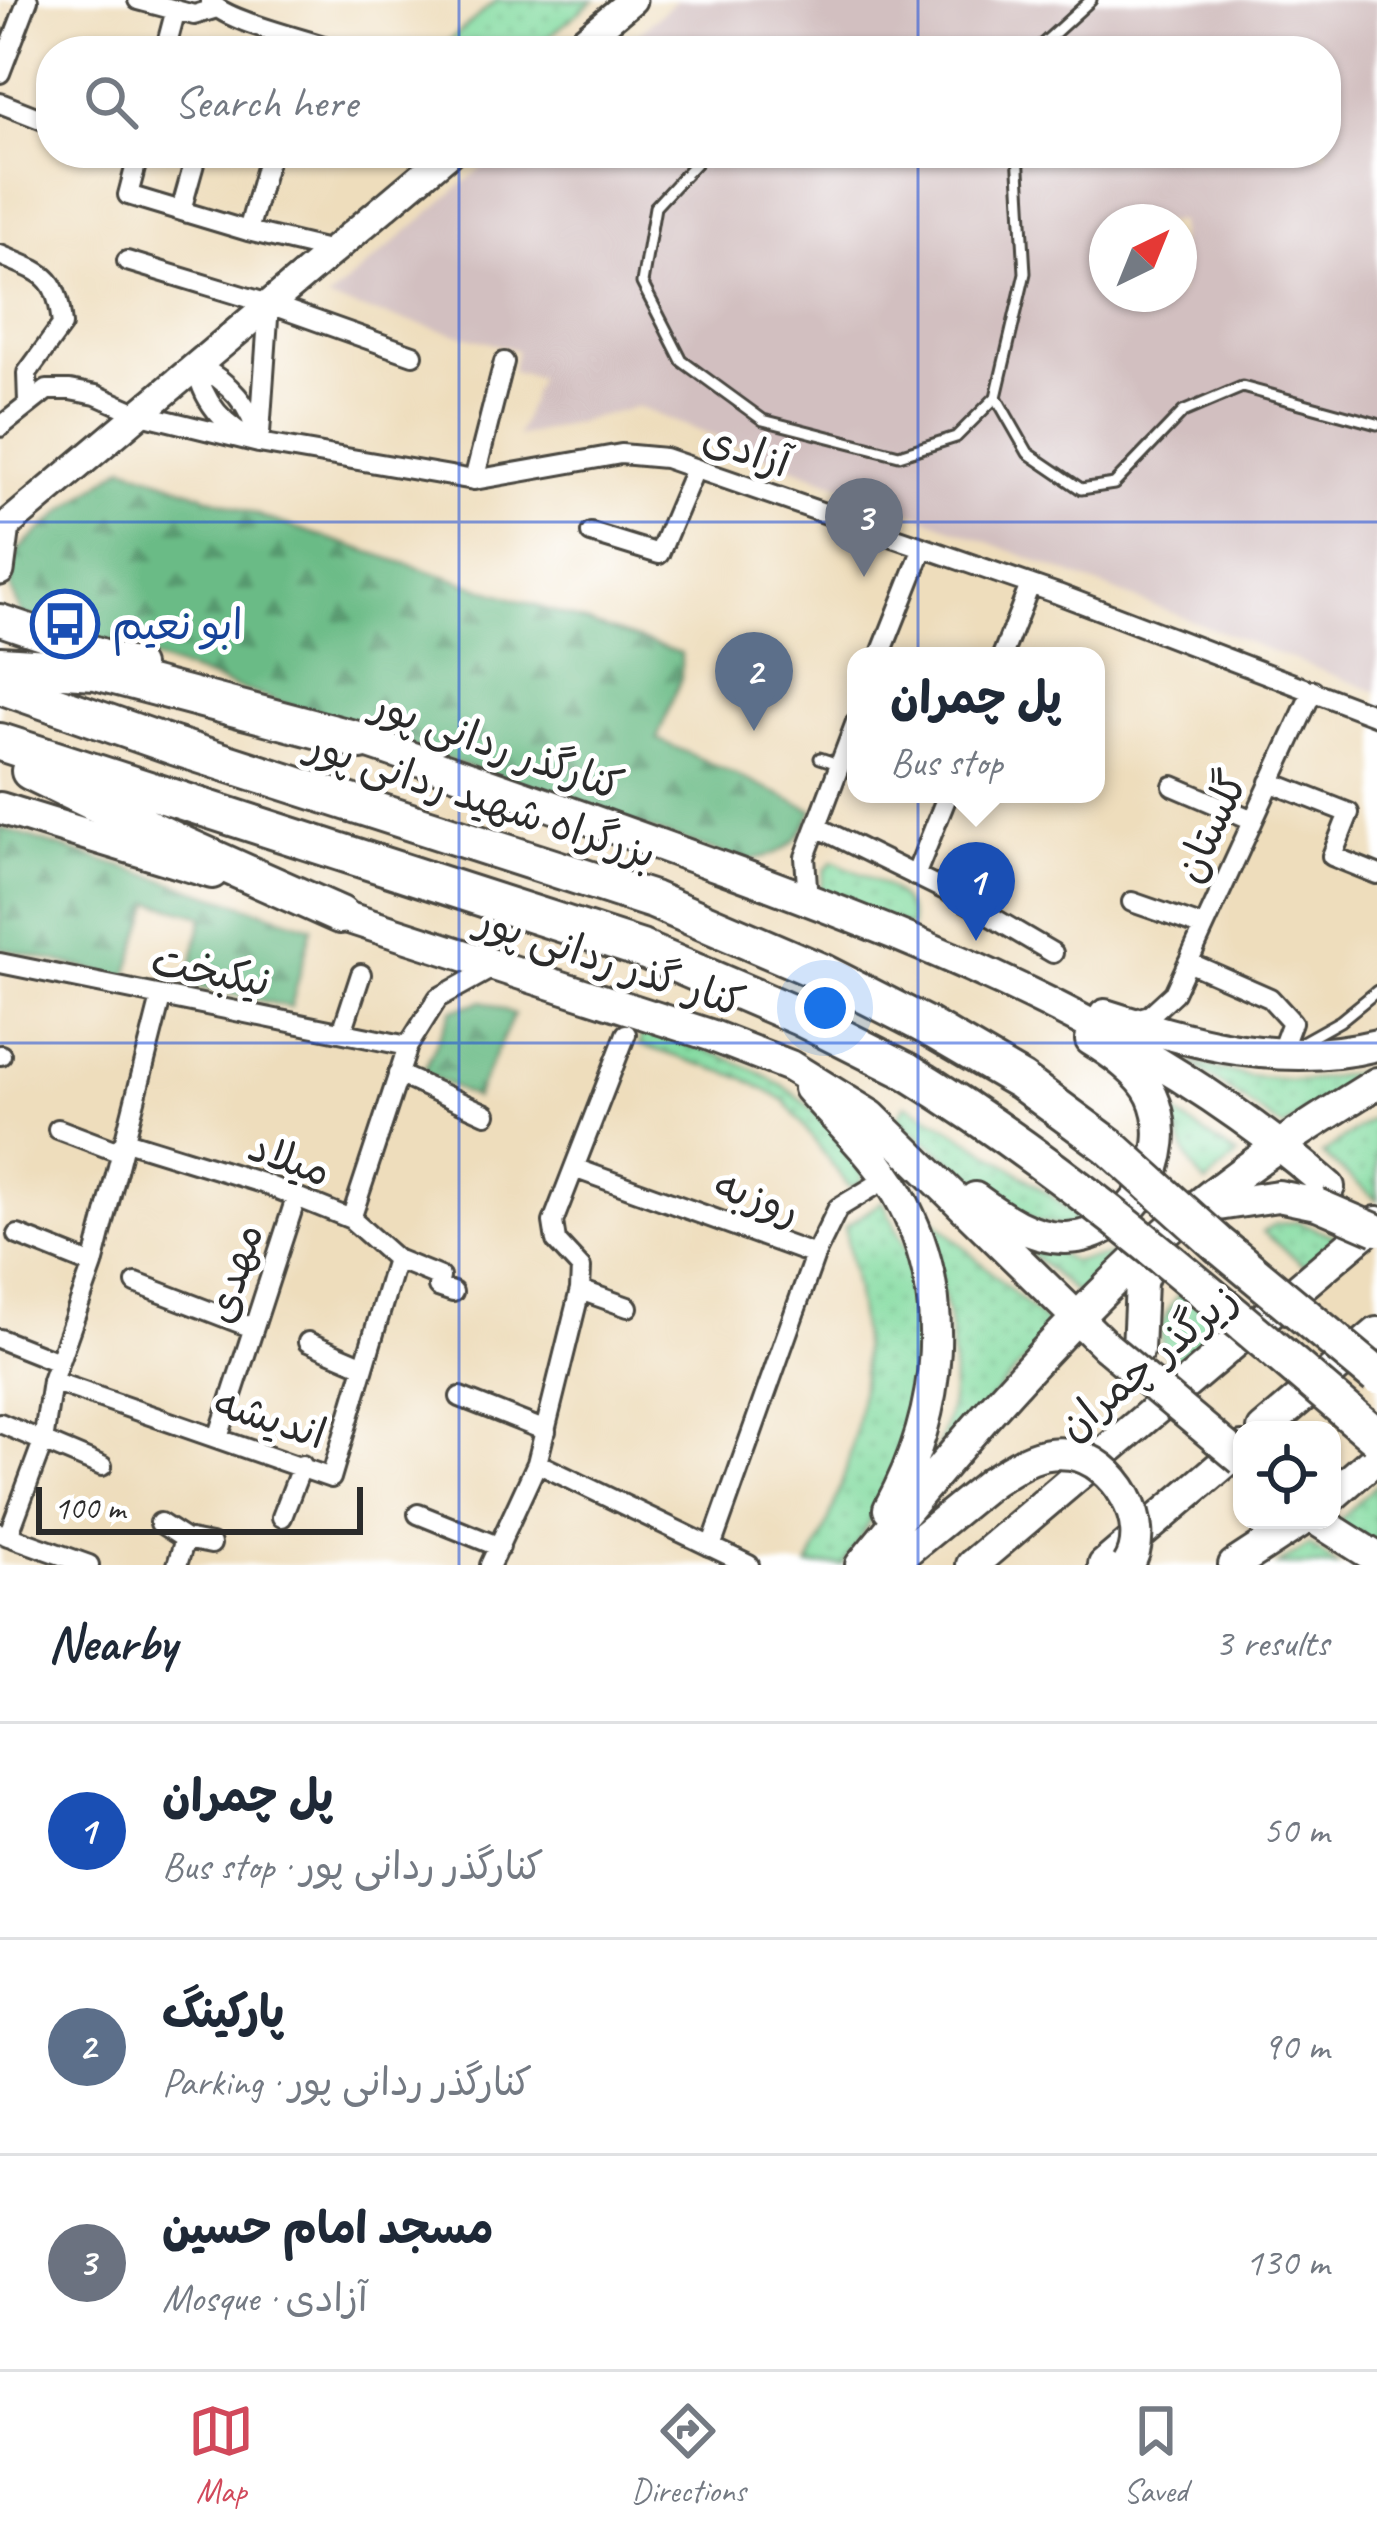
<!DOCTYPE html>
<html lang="en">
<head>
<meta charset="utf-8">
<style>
  body { margin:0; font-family:Caveat,"Playpen Sans Arabic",sans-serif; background:#f6f6f7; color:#1f2937 }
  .controls { position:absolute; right:36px; bottom:36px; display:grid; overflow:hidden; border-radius:24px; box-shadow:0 3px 9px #0004 }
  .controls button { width:108px; height:108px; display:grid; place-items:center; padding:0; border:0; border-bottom:3px solid #e0e1e3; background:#fff; color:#1f2937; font:60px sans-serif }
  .compass { position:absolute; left:1089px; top:204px; width:108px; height:108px; border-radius:50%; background:#fff; box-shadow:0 3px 9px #0004; rotate:43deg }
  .scale { position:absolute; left:36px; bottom:30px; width:327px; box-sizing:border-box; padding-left:12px; border:6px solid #2b2b2b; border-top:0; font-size:33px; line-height:42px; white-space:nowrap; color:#2b2b2b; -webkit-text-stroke:9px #fff; paint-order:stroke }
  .you { position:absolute; left:825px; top:1008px; width:42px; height:42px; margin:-30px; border:9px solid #fff; border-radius:50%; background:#1a73e8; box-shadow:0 0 0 18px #1a73e833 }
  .badge { display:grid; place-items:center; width:78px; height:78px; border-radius:50%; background:#d1495b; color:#fff; font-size:39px; font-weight:700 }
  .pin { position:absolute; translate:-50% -99px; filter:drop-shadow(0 3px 6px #0008) }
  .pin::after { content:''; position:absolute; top:63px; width:42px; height:36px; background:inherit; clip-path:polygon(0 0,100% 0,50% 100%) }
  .popup { position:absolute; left:847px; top:647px; width:258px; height:156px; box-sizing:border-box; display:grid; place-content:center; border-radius:24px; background:#fff; filter:drop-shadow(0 3px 9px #0005); font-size:39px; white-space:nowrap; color:#747a83 }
  .popup b { font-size:45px; color:#1f2937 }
  .popup::after { content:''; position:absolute; left:50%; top:100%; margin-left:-24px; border:24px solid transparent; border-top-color:#fff }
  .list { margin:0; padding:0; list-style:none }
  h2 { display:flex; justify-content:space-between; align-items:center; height:156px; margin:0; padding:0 48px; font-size:51px }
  h2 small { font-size:39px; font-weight:400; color:#747a83 }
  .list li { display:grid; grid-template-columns:78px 1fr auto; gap:36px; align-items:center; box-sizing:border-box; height:216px; padding:0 48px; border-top:3px solid #e0e1e3 }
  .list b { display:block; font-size:45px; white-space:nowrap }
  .list p { margin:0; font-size:39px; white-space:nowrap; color:#747a83 }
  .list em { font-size:39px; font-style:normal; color:#747a83 }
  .icon { flex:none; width:66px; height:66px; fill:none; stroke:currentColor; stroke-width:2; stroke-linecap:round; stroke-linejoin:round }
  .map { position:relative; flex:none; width:1377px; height:1565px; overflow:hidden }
  .search { position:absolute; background:#fff; box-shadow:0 3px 9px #0004; left:36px; right:36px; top:36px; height:132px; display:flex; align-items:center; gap:30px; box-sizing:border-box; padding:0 42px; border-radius:48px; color:#747a83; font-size:45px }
  .sheet { height:804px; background:#fff }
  nav { display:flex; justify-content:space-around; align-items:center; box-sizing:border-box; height:168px; border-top:3px solid #e0e1e3; background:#fff; font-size:33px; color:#747a83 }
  nav a { display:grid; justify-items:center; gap:6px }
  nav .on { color:#d1495b }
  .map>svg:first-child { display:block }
</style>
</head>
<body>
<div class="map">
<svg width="1377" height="1565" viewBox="0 0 1377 1565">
  <defs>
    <pattern id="green-dots" width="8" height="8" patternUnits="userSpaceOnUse" patternTransform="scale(3)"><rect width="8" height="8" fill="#83dba0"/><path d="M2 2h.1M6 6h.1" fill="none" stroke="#71bc8a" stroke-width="1.8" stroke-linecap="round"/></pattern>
    <pattern id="forest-firs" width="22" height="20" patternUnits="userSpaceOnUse" patternTransform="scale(3)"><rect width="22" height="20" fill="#6abb86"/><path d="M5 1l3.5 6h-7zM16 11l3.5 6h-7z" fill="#57986e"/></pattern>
  </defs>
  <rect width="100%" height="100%" fill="#fff"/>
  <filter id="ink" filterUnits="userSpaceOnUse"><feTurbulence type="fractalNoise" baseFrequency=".00833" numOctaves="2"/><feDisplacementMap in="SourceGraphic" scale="24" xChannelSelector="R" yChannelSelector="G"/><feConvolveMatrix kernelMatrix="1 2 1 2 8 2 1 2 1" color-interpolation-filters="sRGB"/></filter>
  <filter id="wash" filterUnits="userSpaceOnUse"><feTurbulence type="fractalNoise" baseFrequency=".004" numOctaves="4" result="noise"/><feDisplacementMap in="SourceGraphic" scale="48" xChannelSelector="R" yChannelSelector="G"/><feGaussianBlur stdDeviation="2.7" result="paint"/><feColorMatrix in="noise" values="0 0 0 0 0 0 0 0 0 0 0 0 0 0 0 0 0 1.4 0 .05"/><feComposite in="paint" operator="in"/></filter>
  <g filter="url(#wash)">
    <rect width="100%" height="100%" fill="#eeddbc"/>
    <path fill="#d2bfc0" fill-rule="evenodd" d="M 677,0 L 1377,0 L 1377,692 L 637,407 L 517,437 L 538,378 L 512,371 L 517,350 L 327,300 L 499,153 L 1326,153 L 1326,51 L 618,51 ZM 1107,222 L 1179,222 L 1179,294 L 1107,294 Z"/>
    <path fill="url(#green-dots)" stroke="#578366" stroke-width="3" d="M 497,0 L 594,0 L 531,51 L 437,51 Z
      M 833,861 C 864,877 912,887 911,927 L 820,895 L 825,870 Z
      M 642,1031 C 696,1047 755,1062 799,1098 C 823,1117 843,1144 864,1167 L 861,1183 L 849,1187 L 785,1101 L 743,1078 L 640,1045 Z
      M 1189,1062 L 1247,1076 L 1305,1081 L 1377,1069 L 1283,1128 Z
      M 906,1104 C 969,1137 1031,1179 1087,1224 L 1062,1226 L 1035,1221 L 896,1120 Z
      M 1167,1108 L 1237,1156 L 1206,1184 C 1183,1159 1181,1137 1167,1108 Z
      M 1377,1115 L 1377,1200 L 1322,1154 Z
      M 883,1201 C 891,1220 903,1240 909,1260 C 941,1377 907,1468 843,1565 L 809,1565 C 836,1510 856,1447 862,1386 C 867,1338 852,1275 845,1227 Z
      M 918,1205 L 1053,1329 L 932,1465 C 939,1445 948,1423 951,1401 C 961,1334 936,1269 918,1205 Z
      M 1297,1222 L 1338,1237 L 1305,1266 L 1263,1232 L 1276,1224 Z
      M 995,1223 L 1073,1261 L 1131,1252 L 1084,1300 Z
      M 1181,1291 L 1225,1329 L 1181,1374 C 1152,1344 1157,1323 1181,1291 Z
      M 1377,1484 L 1377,1548 L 1336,1523 Z
      M 1309,1545 L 1338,1565 L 1278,1565 Z"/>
    <path fill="url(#forest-firs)" stroke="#4a7358" stroke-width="3" d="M 124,466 L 268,519 L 681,653 L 681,678 L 657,739 L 813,810 C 796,848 784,854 744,861 L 22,614 L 11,589 L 12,556 L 66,509 Z
      M 0,828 L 312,927 L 291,1007 L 187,985 L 203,916 L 151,902 L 126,978 L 0,948 Z
      M 483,1001 L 514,1014 L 475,1098 L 423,1072 L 452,1010 Z"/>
  </g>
  <g filter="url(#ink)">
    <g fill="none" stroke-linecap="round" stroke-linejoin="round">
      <defs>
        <path id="lane" d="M 1035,51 L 1091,0
          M 705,153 L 655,207 L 642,283 L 682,361 L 763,420 L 899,455 L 956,437 L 996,397
          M 1018,153 L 1025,273 L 996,397 L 1028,453 L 1081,489 L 1114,484 L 1183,412 L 1242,387 L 1377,424
          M 820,758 L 841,765
          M 1297,1045 L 1340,1021 L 1377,991"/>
        <path id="street" d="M 138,0 L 194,15 L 214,9
          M 210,0 C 220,21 311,40 338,51
          M 165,51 L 175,13
          M 0,73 L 28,0
          M 0,103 L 51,123
          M 139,153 L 128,195 L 248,231 L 332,251
          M 181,210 L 197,153
          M 248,231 L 270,153
          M 0,255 C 44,274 57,274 62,325 L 27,373 L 28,403
          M 127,261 L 269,304 L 413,355
          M 196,364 C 229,382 252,405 259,443 C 225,427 202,403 196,364 Z
          M 0,427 L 47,390 L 70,390 L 96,395 L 137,413 L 259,443 L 474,480 L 621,454 L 665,458 L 1058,594 L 1377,716
          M 260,433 L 269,304
          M 474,480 L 504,362
          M 591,533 L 659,554 L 695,469
          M 880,656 L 923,548
          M 1002,656 L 1030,585
          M 1270,782 L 1349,813 L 1332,856 L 1377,874
          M 1173,786 L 1253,820
          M 819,828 L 951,893 L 1053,953
          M 915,876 L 948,794
          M 808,900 L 805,857 L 856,722
          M 1132,902 L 1204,927
          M 1188,962 L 1270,998 L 1292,1022 L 1280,1054
          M 0,963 L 408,1046
          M 1132,1020 L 1150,1015 L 1174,993 L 1313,690
          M 342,1032 L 361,974
          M 0,1055 L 1,1055
          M 398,1074 L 486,1114
          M 58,1129 L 116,1151 L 126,1141 L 262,1183 L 351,1219 L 408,1046 L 438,998 L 496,966
          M 574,1168 L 815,1255 L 838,1208 L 886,1179
          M 18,1235 L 93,1265
          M 396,1259 L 440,1277 L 438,1287 L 453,1292
          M 136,1283 L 253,1328
          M 580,1290 L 628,1307
          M 0,1339 L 58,1362
          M 308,1342 L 364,1366
          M 52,1381 L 331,1478 L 396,1259 L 351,1219
          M 460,1397 L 546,1431
          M 0,1423 L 102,1466
          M 218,1438 L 296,1198
          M 537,1463 L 749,1565
          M 418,1514 L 500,1547
          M 282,1517 L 302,1465
          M 160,1523 L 185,1539 L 211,1544
          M 0,1533 L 89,1565
          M 8,1536 L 43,1442 L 52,1381 L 93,1265 L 161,998
          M 711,1547 L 815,1255
          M 177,1565 L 185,1539
          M 490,1565 L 537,1463 L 580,1290 L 581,1268 L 556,1241 L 553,1222 L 626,1034"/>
        <path id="secondary" d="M 571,51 L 632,0
          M 0,531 L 449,153
          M 0,571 L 6,526"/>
        <path id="primary" d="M 0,620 L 137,666
          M 342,734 C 474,778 606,825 737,873 C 948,951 1158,1036 1329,1187
          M 0,808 L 212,873
          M 321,909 L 710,1035 L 790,1066 L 871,1116 L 1106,1346
          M 1105,1015 C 1195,1044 1283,1068 1377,1045
          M 809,1088 C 838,1122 876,1156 898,1194 C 955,1295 942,1411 889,1509
          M 975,1198 C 1001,1217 1032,1239 1066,1238 C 1133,1237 1179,1154 1152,1096 C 1142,1074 1111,1052 1091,1040
          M 1205,1207 L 1278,1196 L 1317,1204
          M 1138,1350 L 1141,1282 L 1153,1252
          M 1263,1430 L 1377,1333
          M 1332,1496 L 1377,1457
          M 1317,1520 L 1377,1558
          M 861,1565 C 955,1449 1055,1332 1166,1232 C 1231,1175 1304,1128 1377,1083
          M 889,1565 L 991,1482
          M 972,1565 L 1377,1222
          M 1104,1565 L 1242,1448
          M 1234,1565 L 1303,1520"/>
        <path id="highway" d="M 0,665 L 96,671 L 361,741
          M 0,685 L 174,746 L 653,900 L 821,972 L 925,1025
          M 0,742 L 641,949 L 800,1017 L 907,1071
          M 30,771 L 185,846 L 340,915"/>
      </defs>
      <use href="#lane" stroke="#484641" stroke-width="15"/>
      <use href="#street" stroke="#484641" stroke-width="24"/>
      <use href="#secondary" stroke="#484641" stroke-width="33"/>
      <use href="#primary" stroke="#484641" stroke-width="36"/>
      <use href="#highway" stroke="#484641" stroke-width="42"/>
      <use href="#lane" stroke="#fff" stroke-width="9"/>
      <use href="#street" stroke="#fff" stroke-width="18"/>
      <use href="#secondary" stroke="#fff" stroke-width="27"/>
      <use href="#primary" stroke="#fff" stroke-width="30"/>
      <use href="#highway" stroke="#fff" stroke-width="36"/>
      <defs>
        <path id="primary-bridge" d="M 1317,1204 L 1377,1230
          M 1106,1346 L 1242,1460
          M 991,1482 C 1016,1466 1038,1449 1070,1454 C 1115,1460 1154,1525 1128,1565"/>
        <path id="highway-bridge" d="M 925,1025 L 1021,1081 L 1109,1146 L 1218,1244 L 1377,1376
          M 907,1071 C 1077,1175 1225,1308 1377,1437"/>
      </defs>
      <use href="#primary-bridge" stroke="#484641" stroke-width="36" stroke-linecap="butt"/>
      <use href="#highway-bridge" stroke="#484641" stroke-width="42" stroke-linecap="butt"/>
      <use href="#primary-bridge" stroke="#fff" stroke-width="30"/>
      <use href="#highway-bridge" stroke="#fff" stroke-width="36"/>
    </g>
  </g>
  <path fill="none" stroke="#1d4ed8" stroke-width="3" stroke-opacity="0.55" d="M 459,0 L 459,51M 918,0 L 918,51M 459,153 L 459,1565M 918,153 L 918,1565M 0,522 L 1377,522M 0,1043 L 1377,1043"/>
  <defs>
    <symbol id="bus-ring" viewBox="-11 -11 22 22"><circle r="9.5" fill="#fff" stroke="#1a4fb4" stroke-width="1.5"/><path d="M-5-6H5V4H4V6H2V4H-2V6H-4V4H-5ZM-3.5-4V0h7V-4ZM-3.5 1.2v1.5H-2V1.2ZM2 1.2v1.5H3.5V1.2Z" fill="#1a4fb4"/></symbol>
  </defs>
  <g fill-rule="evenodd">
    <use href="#bus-ring" x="27" y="586" width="76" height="76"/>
  </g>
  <g text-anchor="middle" stroke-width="10" stroke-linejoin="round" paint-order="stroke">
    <g font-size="42" fill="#2b2b2b" stroke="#fff">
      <text transform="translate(747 449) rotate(19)" y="15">آزادی</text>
      <text transform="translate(498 744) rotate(19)" y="15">کنارگذر ردانی پور</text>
      <text transform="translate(482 798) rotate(18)" y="15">بزرگراه شهید ردانی پور</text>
      <text transform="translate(1210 826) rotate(-65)" y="15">گلستان</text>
      <text transform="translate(611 960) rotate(18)" y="15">کنار گذر ردانی پور</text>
      <text transform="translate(211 970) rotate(11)" y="15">نیکبخت</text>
      <text transform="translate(290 1158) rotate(20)" y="15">میلاد</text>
      <text transform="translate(757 1196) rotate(20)" y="15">روزبه</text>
      <text transform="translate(233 1273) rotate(-72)" y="15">مهدی</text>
      <text transform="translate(1147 1361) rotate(-40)" y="15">زیرگذر چمران</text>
      <text transform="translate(270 1417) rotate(18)" y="15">اندیشه</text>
    </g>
    <g font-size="42" fill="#164399" stroke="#fff" text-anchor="start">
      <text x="112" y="639">ابو نعیم</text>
    </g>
  </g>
</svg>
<div class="controls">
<button><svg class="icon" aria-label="locate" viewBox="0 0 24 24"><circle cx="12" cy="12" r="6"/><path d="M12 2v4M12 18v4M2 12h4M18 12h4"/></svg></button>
</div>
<svg class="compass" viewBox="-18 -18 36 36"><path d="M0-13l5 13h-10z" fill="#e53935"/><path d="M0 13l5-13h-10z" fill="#747a83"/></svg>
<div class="scale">100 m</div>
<div class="you"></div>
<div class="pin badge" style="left:976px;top:941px;background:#1a4fb4">1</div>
<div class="popup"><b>پل چمران</b>Bus stop</div>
<div class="pin badge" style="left:754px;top:731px;background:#5c6f8a">2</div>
<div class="pin badge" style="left:864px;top:577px;background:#6b7280">3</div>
<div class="search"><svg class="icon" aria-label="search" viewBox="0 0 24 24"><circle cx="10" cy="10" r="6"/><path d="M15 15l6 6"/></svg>Search here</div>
</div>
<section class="sheet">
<h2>Nearby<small>3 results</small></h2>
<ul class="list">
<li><span class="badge" style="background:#1a4fb4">1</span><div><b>پل چمران</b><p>Bus stop · کنارگذر ردانی پور</p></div><em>50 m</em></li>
<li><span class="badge" style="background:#5c6f8a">2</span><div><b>پارکینگ</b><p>Parking · کنارگذر ردانی پور</p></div><em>90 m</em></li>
<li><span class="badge" style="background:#6b7280">3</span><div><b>مسجد امام حسین</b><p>Mosque · آزادی</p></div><em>130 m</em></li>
</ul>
</section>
<nav>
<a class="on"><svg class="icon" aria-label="map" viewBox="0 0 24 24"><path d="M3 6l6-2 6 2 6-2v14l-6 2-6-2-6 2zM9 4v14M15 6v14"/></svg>Map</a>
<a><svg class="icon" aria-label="directions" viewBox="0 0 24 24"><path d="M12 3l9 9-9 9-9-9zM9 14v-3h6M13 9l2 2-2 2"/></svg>Directions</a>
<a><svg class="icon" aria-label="saved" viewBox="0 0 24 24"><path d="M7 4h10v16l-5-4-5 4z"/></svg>Saved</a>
</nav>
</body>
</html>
